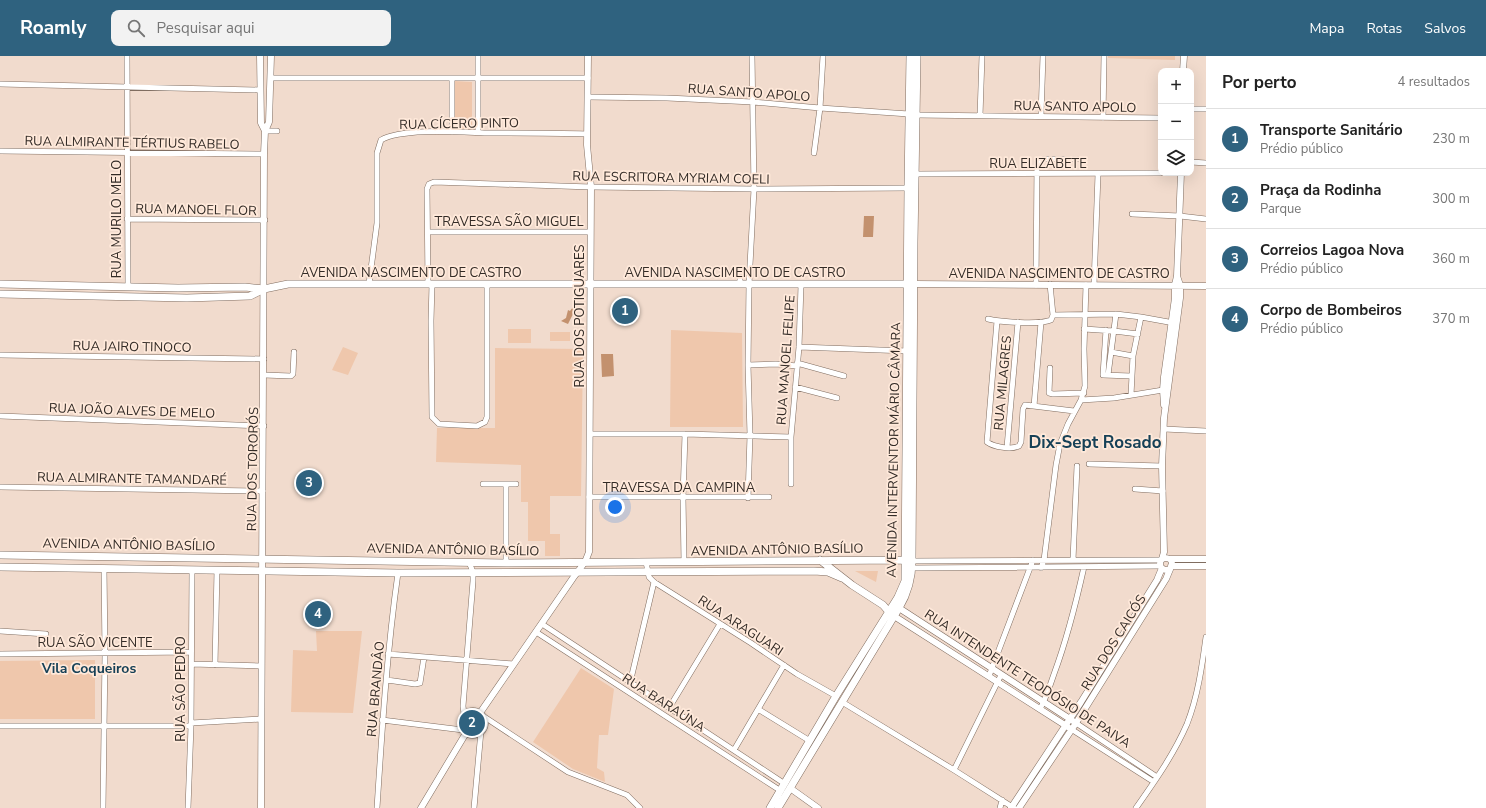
<!DOCTYPE html>
<html lang="pt">
<head>
<meta charset="utf-8">
<style>
  body { margin:0; font-family:"Nunito Sans",sans-serif; background:#f2f2f2; color:#222 }
  .controls { position:absolute; right:12px; top:12px; display:grid; overflow:hidden; border-radius:8px; box-shadow:0 4px 16px #0002 }
  .controls button { width:36px; height:36px; display:grid; place-items:center; padding:0; border:0; border-bottom:1px solid #e0e0e0; background:#fff; color:#222; font:20px sans-serif }
  .you { position:absolute; left:615px; top:451px; width:14px; height:14px; margin:-10px; border:3px solid #fff; border-radius:50%; background:#1a73e8; box-shadow:0 0 0 6px #1a73e833 }
  .badge { display:grid; place-items:center; width:26px; height:26px; border-radius:50%; background:#2f627f; color:#fff; font-size:13px; font-weight:700 }
  .pin { position:absolute; translate:-50% -50%; border:2px solid #fff; box-shadow:0 1px 4px #0006 }
  .list { margin:0; padding:0; list-style:none }
  h2 { display:flex; justify-content:space-between; align-items:center; height:52px; margin:0; padding:0 16px; font-size:17px }
  h2 small { font-size:13px; font-weight:400; color:#767676 }
  .list li { display:grid; grid-template-columns:26px 1fr auto; gap:12px; align-items:center; box-sizing:border-box; height:60px; padding:0 16px; border-top:1px solid #e0e0e0 }
  .list b { display:block; font-size:15px; white-space:nowrap }
  .list p { margin:0; font-size:13px; white-space:nowrap; color:#767676 }
  .list em { font-size:13px; font-style:normal; color:#767676 }
  .icon { flex:none; width:22px; height:22px; fill:none; stroke:currentColor; stroke-width:2; stroke-linecap:round; stroke-linejoin:round }
  .map { position:relative; flex:none; width:1206px; height:752px; overflow:hidden }
  header { display:flex; align-items:center; gap:24px; box-sizing:border-box; height:56px; padding:0 20px; background:#2f627f; color:#fff }
  header strong { font-size:19px }
  nav { display:flex; gap:22px; margin-inline-start:auto; font-size:14px }
  .search { width:280px; height:36px; background:#f2f2f2; display:flex; align-items:center; gap:10px; box-sizing:border-box; padding:0 14px; border-radius:8px; color:#767676; font-size:15px }
  main { display:flex }
  aside { flex:1; background:#fff }
  .map>svg:first-child { display:block }
</style>
</head>
<body>
<header>
<strong>Roamly</strong>
<div class="search"><svg class="icon" aria-label="search" viewBox="0 0 24 24"><circle cx="10" cy="10" r="6"/><path d="M15 15l6 6"/></svg>Pesquisar aqui</div>
<nav><a>Mapa</a><a>Rotas</a><a>Salvos</a></nav>
</header>
<main>
<div class="map">
<svg width="1206" height="752" viewBox="0 0 1206 752">
  <rect width="100%" height="100%" fill="#f1dbcd"/>
  <path fill="#efc7ac" d="M 1108,0 L 1175,0 L 1175,4 L 1108,2 Z
    M 454,25 L 472,26 L 472,74 L 453,74 Z
    M 508,273 L 531,273 L 531,287 L 508,287 Z
    M 671,274 L 742,277 L 743,371 L 670,371 Z
    M 550,276 L 570,276 L 570,285 L 550,285 Z
    M 343,291 L 358,297 L 348,319 L 332,314 Z
    M 495,292 L 583,293 L 581,440 L 550,440 L 550,478 L 560,478 L 560,500 L 545,500 L 545,485 L 528,485 L 528,446 L 521,446 L 521,409 L 436,406 L 437,372 L 495,372 Z
    M 855,515 L 878,515 L 876,526 Z
    M 316,575 L 362,575 L 353,657 L 291,656 L 293,594 L 317,595 Z
    M 95,604 L 95,663 L 0,663 L 0,605 Z
    M 581,612 L 614,633 L 608,679 L 599,679 L 597,712 L 604,716 L 605,726 L 573,713 L 533,686 Z
    M463 668a9 9 0 1 1 18 0a9 9 0 1 1-18 0Z"/>
  <path fill="#c3916e" d="M 864,160 L 874,160 L 873,181 L 863,181 Z
    M 573,251 L 576,252 L 568,268 L 561,265 L 566,262 L 568,254 L 570,255 Z
    M 601,298 L 613,298 L 614,320 L 602,321 Z"/>
  <g fill="none" stroke-linecap="round" stroke-linejoin="round">
    <defs>
      <path id="minor" d="M 127,0 L 128,231
        M 271,22 L 588,22
        M 0,28 L 260,34
        M 588,41 L 667,42 L 753,46 L 820,52 L 909,58
        M 1191,53 L 1206,53
        M 916,59 L 1161,62
        M 980,60 L 982,0
        M 1041,60 L 1043,0
        M 1103,62 L 1104,0
        M 265,75 L 277,75
        M 452,76 L 452,22
        M 478,76 L 478,0
        M 0,95 L 264,98
        M 814,97 L 820,52 L 823,0
        M 1191,106 L 1206,107
        M 916,118 L 1161,117
        M 1132,158 L 1180,160 L 1206,163
        M 127,163 L 265,164
        M 428,176 L 590,176
        M 369,228 L 377,167 L 377,97 L 381,84 C 402,72 458,76 484,77 C 518,77 553,77 587,78
        M 428,228 L 427,133 L 429,128 L 434,126 L 591,131 L 754,133 L 908,132
        M 432,228 L 431,265 L 432,361 L 439,368 L 477,370 L 485,366 L 487,361 L 487,228
        M 740,228 L 740,221
        M 1036,229 L 1037,107 L 1044,103 L 1077,103
        M 1094,229 L 1098,118
        M 1053,259 L 1116,258 L 1141,261 L 1174,267
        M 988,263 C 1001,266 1039,269 1051,264 L 1053,259 L 1050,228
        M 997,265 L 987,386 C 994,391 1011,394 1019,390 L 1021,386 L 1023,353 L 1025,349 L 1074,355
        M 1084,273 L 1114,275 L 1138,278
        M 1106,274 L 1103,319 L 1131,320
        M 799,291 L 907,295
        M 1111,296 L 1133,300
        M 0,299 L 264,303
        M 797,307 L 844,320
        M 748,309 L 776,308 L 797,310
        M 1050,312 L 1049,337 L 1053,338 L 1084,337
        M 264,319 L 291,320 L 293,318 L 294,296
        M 1108,319 L 1116,258
        M 795,331 L 837,342
        M 1131,339 L 1133,300 L 1141,261
        M 1081,344 L 1114,342 L 1163,334
        M 1034,350 L 1041,266
        M 0,360 L 264,370
        M 1164,373 L 1206,375
        M 590,378 L 685,378 L 791,381
        M 1007,391 L 1018,266
        M 1089,408 L 1162,410
        M 483,428 L 516,428
        M 791,428 L 791,381 L 799,291 L 801,229
        M 506,429 L 506,507
        M 0,431 L 263,435
        M 1135,433 L 1163,435
        M 589,441 L 769,441
        M 748,442 L 750,379 L 748,309 L 749,228 L 754,133 L 752,0
        M 1073,504 L 1077,410
        M 912,505 L 1161,504
        M 646,506 L 649,521 L 654,526 L 751,587 L 797,618 L 836,640
        M 684,506 L 683,441 L 685,378
        M 912,512 L 1160,510
        M 1041,512 L 1044,504 L 1056,409 L 1060,388 L 1068,368 L 1081,344 L 1085,330 L 1084,293 L 1086,229
        M 542,568 L 785,728
        M 0,575 L 46,578
        M 536,576 L 781,735
        M 0,598 L 191,596
        M 388,598 L 513,608
        M 191,608 L 261,610
        M 215,609 L 217,514
        M 989,620 L 1033,504
        M 387,624 L 415,628 L 420,627 L 424,601
        M 630,627 L 654,526
        M 842,646 L 954,714 L 1014,752
        M 669,652 L 720,568
        M 758,653 L 810,685
        M 1040,653 C 1046,642 1050,630 1054,618 C 1067,583 1076,547 1084,511
        M 464,658 L 463,650 L 473,525 L 473,516 L 469,506
        M 483,660 L 568,716 L 627,739 L 640,752
        M 382,664 L 463,674
        M 191,667 L 261,663
        M 1076,667 L 1157,721
        M 0,670 L 191,670
        M 1071,673 L 1154,726
        M 734,694 L 784,609
        M 954,714 L 1001,619
        M 103,752 L 105,598 L 104,512
        M 188,752 L 191,670 L 192,515
        M 377,752 C 382,674 387,595 398,517
        M 474,752 L 481,675
        M 1000,752 L 1002,744
        M 1136,752 C 1155,725 1174,698 1187,668 C 1198,640 1202,610 1206,581"/>
      <path id="tertiary" d="M 260,0 L 261,67 L 265,75
        M 1183,15 L 1184,0
        M 915,228 L 1206,230
        M 1164,349 L 1163,334 L 1164,321 L 1175,242 L 1175,229 L 1177,220 L 1181,117
        M1160 508a6 6 0 1 1 12 0a6 6 0 1 1-12 0Z
        M 1162,503 L 1164,496 L 1162,410 L 1164,362 L 1180,242 L 1180,229 L 1177,220
        M 1170,503 L 1206,503
        M 1171,510 L 1206,510
        M 899,552 L 1073,665
        M 894,560 L 1068,671
        M461 667a12 12 0 1 1 24 0a12 12 0 1 1-24 0Z
        M 480,657 L 573,522 L 585,506 L 589,496 L 591,131 L 587,89 L 588,0
        M 790,732 L 818,752
        M 261,752 L 264,98 L 265,75 L 269,66 L 271,0
        M 421,752 L 466,677
        M 1011,752 L 1081,646 L 1157,524 L 1162,512
        M 1019,752 L 1076,667 L 1166,523 L 1171,511"/>
      <path id="secondary" d="M 0,228 L 178,232 L 245,231 L 264,233
        M 0,238 L 187,242 L 250,240 L 264,233 L 288,228 L 915,228
        M 0,499 L 506,507 L 906,504
        M 820,504 L 852,529 L 883,549 L 889,556 L 892,559
        M 0,511 L 398,517 L 814,515 L 828,516 L 842,522
        M 770,752 L 836,640 L 898,541 L 905,525 L 908,132 L 910,0
        M 778,752 L 899,552 C 908,537 912,523 912,505 L 914,186 L 917,0"/>
    </defs>
    <use href="#minor" stroke="#806d60" stroke-width="6"/>
    <use href="#tertiary" stroke="#806d60" stroke-width="7"/>
    <use href="#secondary" stroke="#806d60" stroke-width="8"/>
    <use href="#minor" stroke="#fff" stroke-width="5"/>
    <use href="#tertiary" stroke="#fff" stroke-width="6"/>
    <use href="#secondary" stroke="#fff" stroke-width="7"/>
  </g>
  <g text-anchor="middle" stroke-width="3.5" stroke-linejoin="round" paint-order="stroke">
    <g font-size="13" fill="#332b26" stroke="#ffe9da">
      <text transform="translate(749 36) rotate(4)" y="5">RUA SANTO APOLO</text>
      <text transform="translate(1075 50) rotate(1)" y="5">RUA SANTO APOLO</text>
      <text transform="translate(459 67) rotate(-1)" y="5">RUA CÍCERO PINTO</text>
      <text transform="translate(132 86) rotate(1)" y="5">RUA ALMIRANTE TÉRTIUS RABELO</text>
      <text x="1038" y="112">RUA ELIZABETE</text>
      <text transform="translate(671 121) rotate(1)" y="5">RUA ESCRITORA MYRIAM COELI</text>
      <text transform="translate(196 153) rotate(1)" y="5">RUA MANOEL FLOR</text>
      <text transform="translate(116 163) rotate(-90)" y="5">RUA MURILO MELO</text>
      <text x="509" y="170">TRAVESSA SÃO MIGUEL</text>
      <text x="411" y="221">AVENIDA NASCIMENTO DE CASTRO</text>
      <text x="735" y="221">AVENIDA NASCIMENTO DE CASTRO</text>
      <text x="1059" y="222">AVENIDA NASCIMENTO DE CASTRO</text>
      <text transform="translate(579 260) rotate(-90)" y="5">RUA DOS POTIGUARES</text>
      <text transform="translate(132 290) rotate(1)" y="5">RUA JAIRO TINOCO</text>
      <text transform="translate(785 304) rotate(-86)" y="5">RUA MANOEL FELIPE</text>
      <text transform="translate(1002 327) rotate(-85)" y="5">RUA MILAGRES</text>
      <text transform="translate(132 354) rotate(2)" y="5">RUA JOÃO ALVES DE MELO</text>
      <text transform="translate(893 394) rotate(-89)" y="5">AVENIDA INTERVENTOR MÁRIO CÂMARA</text>
      <text transform="translate(252 413) rotate(-89)" y="5">RUA DOS TORORÓS</text>
      <text transform="translate(132 422) rotate(1)" y="5">RUA ALMIRANTE TAMANDARÉ</text>
      <text x="679" y="436">TRAVESSA DA CAMPINA</text>
      <text transform="translate(129 488) rotate(1)" y="5">AVENIDA ANTÔNIO BASÍLIO</text>
      <text transform="translate(453 493) rotate(1)" y="5">AVENIDA ANTÔNIO BASÍLIO</text>
      <text transform="translate(777 493) rotate(-1)" y="5">AVENIDA ANTÔNIO BASÍLIO</text>
      <text transform="translate(741 569) rotate(33)" y="5">RUA ARAGUARI</text>
      <text x="95" y="591">RUA SÃO VICENTE</text>
      <text transform="translate(1113 586) rotate(-58)" y="5">RUA DOS CAICÓS</text>
      <text transform="translate(1028 622) rotate(33)" y="5">RUA INTENDENTE TEODÓSIO DE PAIVA</text>
      <text transform="translate(180 633) rotate(-90)" y="5">RUA SÃO PEDRO</text>
      <text transform="translate(375 633) rotate(-85)" y="5">RUA BRANDÂO</text>
      <text transform="translate(664 646) rotate(33)" y="5">RUA BARAÚNA</text>
    </g>
    <g font-size="14" font-weight="bold" fill="#174157" stroke="#ffe9da">
      <text x="89" y="617">Vila Coqueiros</text>
    </g>
    <g font-size="17" font-weight="bold" fill="#174157" stroke="#ffe9da">
      <text x="1095" y="392">Dix-Sept Rosado</text>
    </g>
  </g>
</svg>
<div class="controls">
<button>+</button>
<button>−</button>
<button><svg class="icon" aria-label="layers" viewBox="0 0 24 24"><path d="M12 4l9 5-9 5-9-5zM3 14l9 5 9-5"/></svg></button>
</div>
<div class="you"></div>
<div class="pin badge" style="left:625px;top:255px">1</div>
<div class="pin badge" style="left:472px;top:667px">2</div>
<div class="pin badge" style="left:309px;top:427px">3</div>
<div class="pin badge" style="left:318px;top:558px">4</div>
</div>
<aside>
<h2>Por perto<small>4 resultados</small></h2>
<ul class="list">
<li><span class="badge">1</span><div><b>Transporte Sanitário</b><p>Prédio público</p></div><em>230 m</em></li>
<li><span class="badge">2</span><div><b>Praça da Rodinha</b><p>Parque</p></div><em>300 m</em></li>
<li><span class="badge">3</span><div><b>Correios Lagoa Nova</b><p>Prédio público</p></div><em>360 m</em></li>
<li><span class="badge">4</span><div><b>Corpo de Bombeiros</b><p>Prédio público</p></div><em>370 m</em></li>
</ul>
</aside>
</main>
</body>
</html>
